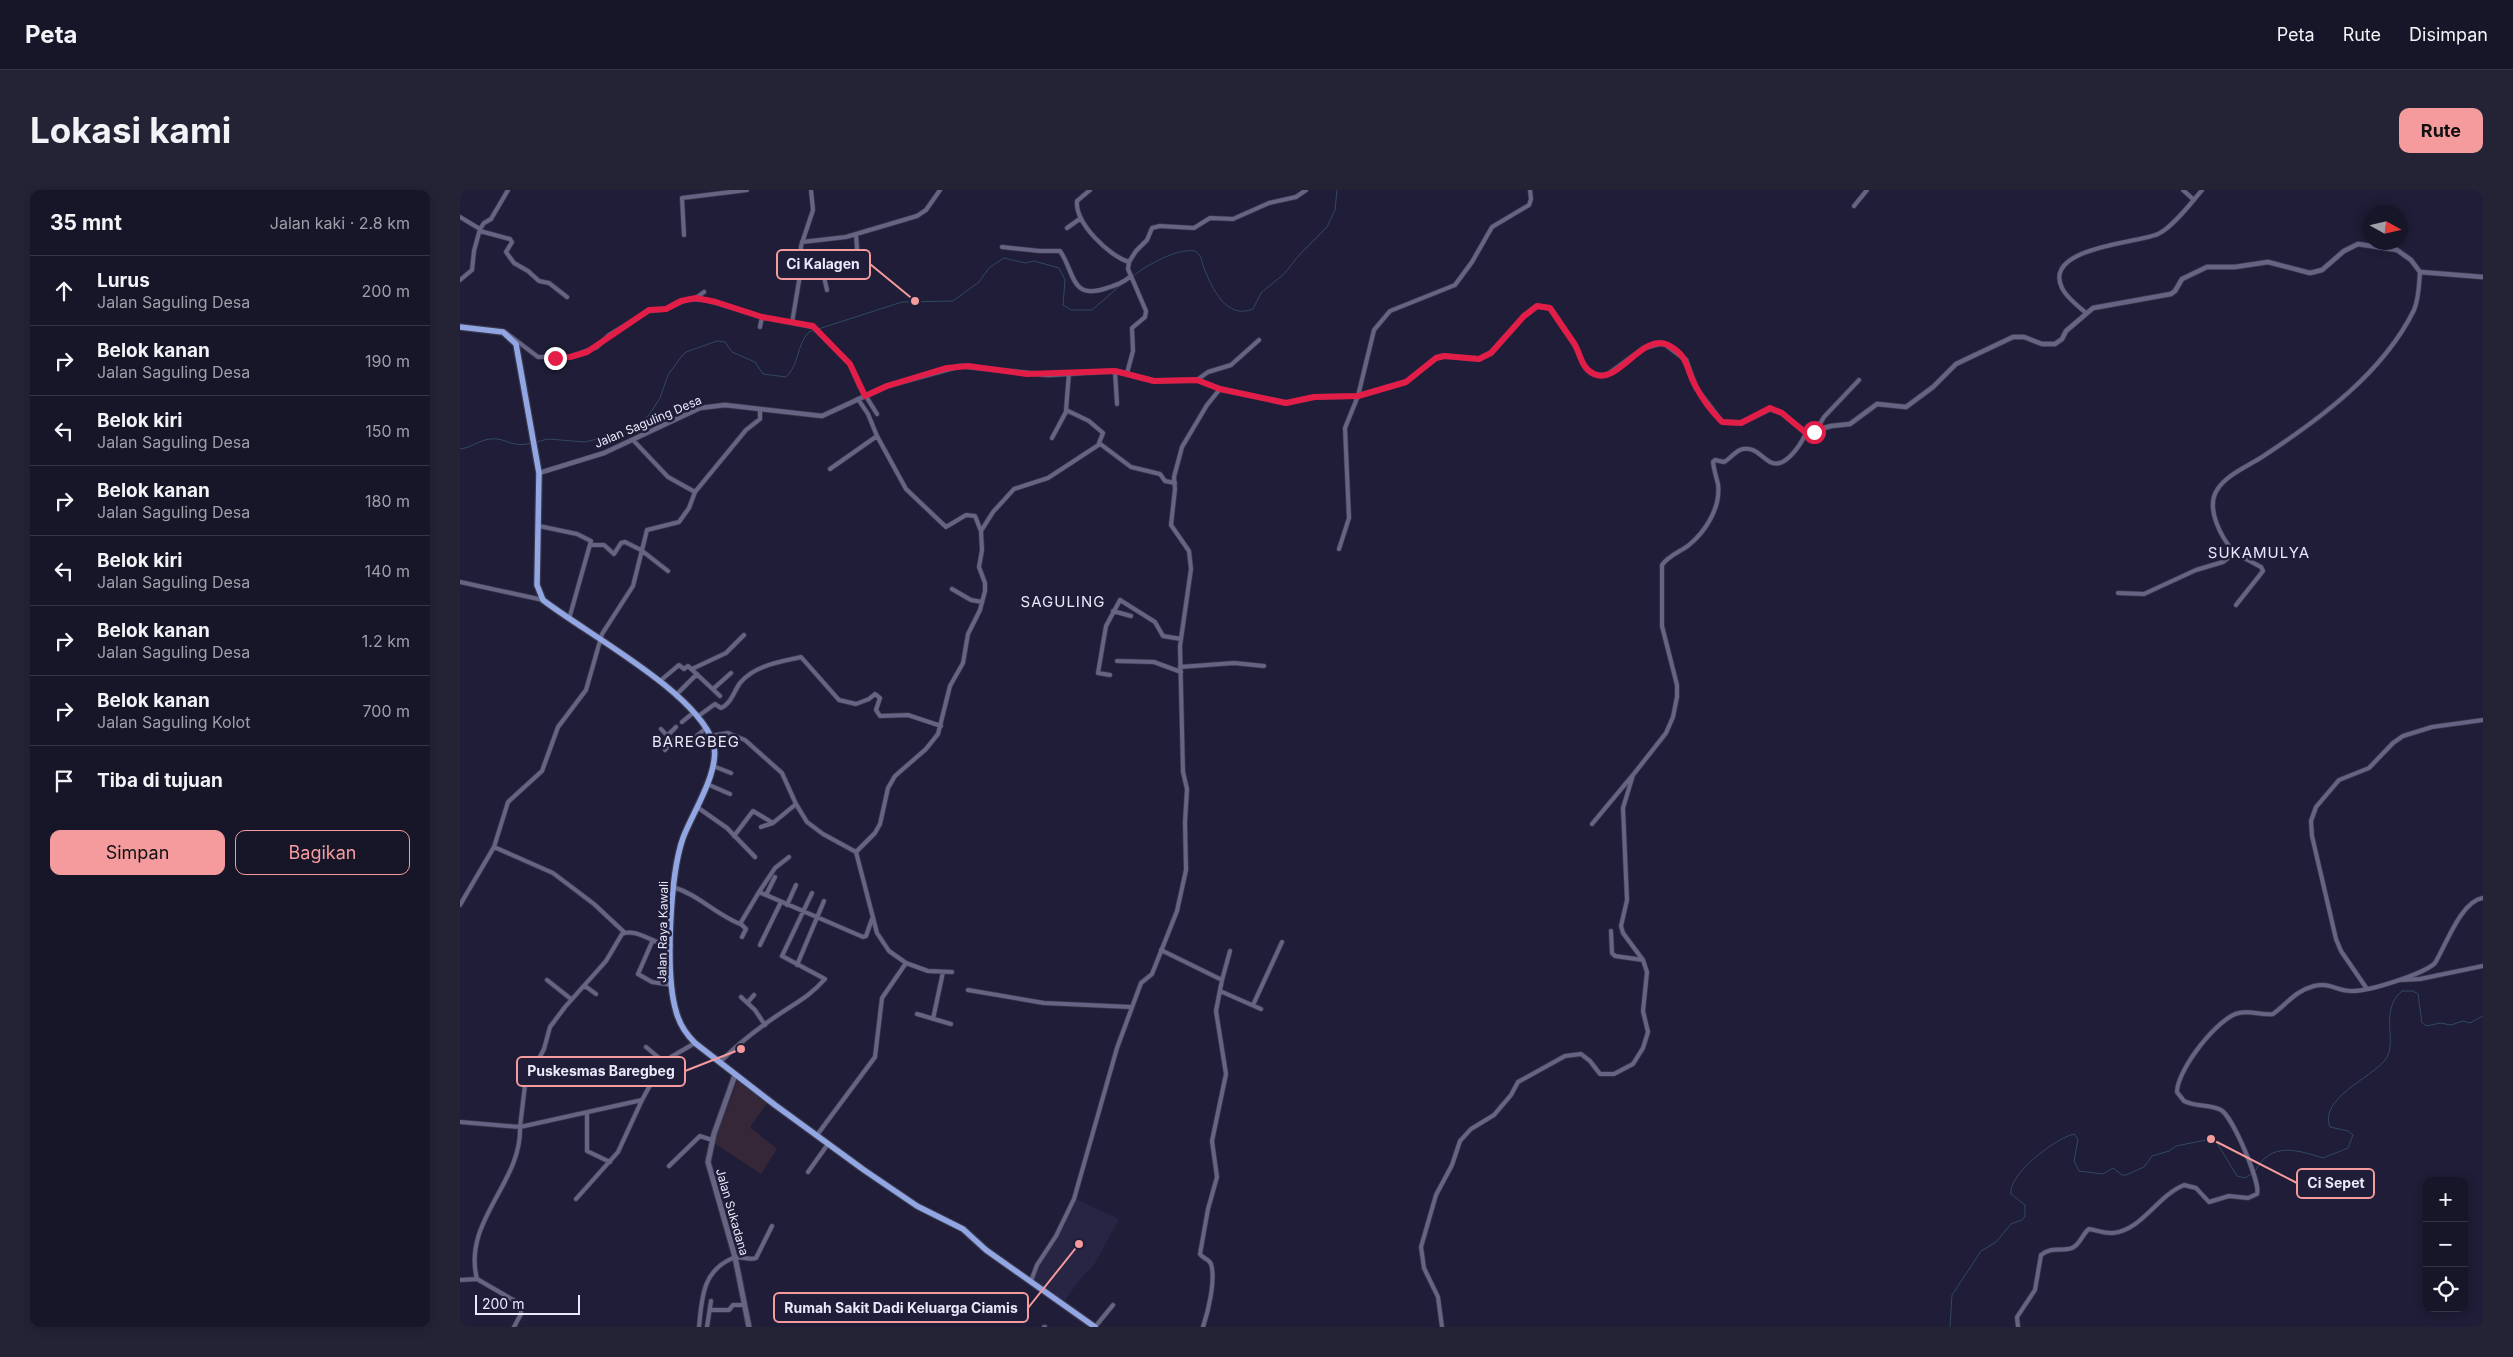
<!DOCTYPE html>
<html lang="id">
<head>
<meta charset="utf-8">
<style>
  body { margin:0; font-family:Inter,sans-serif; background:#242335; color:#f1f3f6 }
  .controls { position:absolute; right:15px; bottom:15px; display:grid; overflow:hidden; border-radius:10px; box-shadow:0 2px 12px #0003 }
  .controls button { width:45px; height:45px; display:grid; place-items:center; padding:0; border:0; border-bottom:1px solid #363546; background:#171629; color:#f1f3f6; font:25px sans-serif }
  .compass { position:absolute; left:1903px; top:15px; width:45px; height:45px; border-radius:50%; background:#171629; box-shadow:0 2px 12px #0003; rotate:98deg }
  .scale { position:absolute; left:15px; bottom:12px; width:105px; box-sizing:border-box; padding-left:5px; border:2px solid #e9e9fb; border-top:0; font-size:14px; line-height:18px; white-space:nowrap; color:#e9e9fb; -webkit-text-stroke:4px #1f1d37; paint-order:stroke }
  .stop { position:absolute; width:15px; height:15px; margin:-11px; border:4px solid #e11d48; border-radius:50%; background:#fff }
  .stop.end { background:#e11d48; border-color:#fff; box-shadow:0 1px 5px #0008 }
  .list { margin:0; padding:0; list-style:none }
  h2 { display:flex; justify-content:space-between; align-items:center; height:65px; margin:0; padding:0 20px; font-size:21px }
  h2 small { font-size:16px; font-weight:400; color:#9e9fa8 }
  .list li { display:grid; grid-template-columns:32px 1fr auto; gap:15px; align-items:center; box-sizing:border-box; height:70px; padding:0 20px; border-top:1px solid #363546 }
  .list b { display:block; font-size:19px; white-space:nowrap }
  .list p { margin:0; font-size:16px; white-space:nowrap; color:#9e9fa8 }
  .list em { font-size:16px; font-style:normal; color:#9e9fa8 }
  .actions { display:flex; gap:10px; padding:15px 20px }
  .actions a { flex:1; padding:11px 0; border:1px solid #f59b9d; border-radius:10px; text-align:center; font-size:18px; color:#f59b9d }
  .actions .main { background:#f59b9d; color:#111 }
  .icon { flex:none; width:28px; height:28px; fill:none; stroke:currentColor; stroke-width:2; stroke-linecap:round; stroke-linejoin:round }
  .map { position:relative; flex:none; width:2023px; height:1137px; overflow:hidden; border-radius:10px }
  header { display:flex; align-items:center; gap:30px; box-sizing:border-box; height:70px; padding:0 25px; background:#171629; border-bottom:1px solid #363546 }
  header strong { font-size:24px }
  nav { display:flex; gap:28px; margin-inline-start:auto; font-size:18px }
  .intro { display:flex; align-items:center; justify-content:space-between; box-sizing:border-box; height:120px; padding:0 30px }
  h1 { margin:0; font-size:35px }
  .button { padding:12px 22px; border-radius:10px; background:#f59b9d; color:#111; font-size:18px; font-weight:700 }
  main { display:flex; gap:30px; padding:0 30px }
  aside { flex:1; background:#171629; border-radius:10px; box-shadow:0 2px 12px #0003 }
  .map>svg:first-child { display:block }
</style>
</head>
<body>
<header>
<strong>Peta</strong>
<nav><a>Peta</a><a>Rute</a><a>Disimpan</a></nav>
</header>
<div class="intro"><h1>Lokasi kami</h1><a class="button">Rute</a></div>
<main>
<aside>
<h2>35 mnt<small>Jalan kaki · 2.8 km</small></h2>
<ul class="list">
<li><svg class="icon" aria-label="ahead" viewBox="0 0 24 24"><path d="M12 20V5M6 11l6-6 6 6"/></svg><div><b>Lurus</b><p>Jalan Saguling Desa</p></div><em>200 m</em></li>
<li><svg class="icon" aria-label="right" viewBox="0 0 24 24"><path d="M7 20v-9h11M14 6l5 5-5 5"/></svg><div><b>Belok kanan</b><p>Jalan Saguling Desa</p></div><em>190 m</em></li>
<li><svg class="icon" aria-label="left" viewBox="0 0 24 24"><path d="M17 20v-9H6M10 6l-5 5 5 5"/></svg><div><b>Belok kiri</b><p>Jalan Saguling Desa</p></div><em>150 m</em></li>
<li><svg class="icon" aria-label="right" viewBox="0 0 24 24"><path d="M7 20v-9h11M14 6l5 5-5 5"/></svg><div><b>Belok kanan</b><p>Jalan Saguling Desa</p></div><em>180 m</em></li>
<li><svg class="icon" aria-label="left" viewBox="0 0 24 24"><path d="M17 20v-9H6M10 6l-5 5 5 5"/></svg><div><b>Belok kiri</b><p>Jalan Saguling Desa</p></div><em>140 m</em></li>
<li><svg class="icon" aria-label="right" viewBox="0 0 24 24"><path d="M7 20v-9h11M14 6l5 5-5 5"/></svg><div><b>Belok kanan</b><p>Jalan Saguling Desa</p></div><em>1.2 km</em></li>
<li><svg class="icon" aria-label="right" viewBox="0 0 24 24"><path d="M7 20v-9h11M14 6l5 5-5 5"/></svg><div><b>Belok kanan</b><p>Jalan Saguling Kolot</p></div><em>700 m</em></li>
<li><svg class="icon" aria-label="arrive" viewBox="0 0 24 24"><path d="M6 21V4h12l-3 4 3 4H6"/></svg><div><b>Tiba di tujuan</b></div></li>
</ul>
<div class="actions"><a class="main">Simpan</a><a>Bagikan</a></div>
</aside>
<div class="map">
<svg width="2023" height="1137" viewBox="0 0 2023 1137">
  <rect width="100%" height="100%" fill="#1f1d37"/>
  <path fill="#272444" d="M 616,1009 L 659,1029 L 634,1075 L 621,1088 L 604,1112 L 573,1091 L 582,1069 L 603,1038 Z"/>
  <path fill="#362738" d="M 280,891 L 308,912 L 290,937 L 317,959 L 301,984 L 254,953 L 277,892 Z"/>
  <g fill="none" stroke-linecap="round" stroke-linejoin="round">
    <path stroke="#314961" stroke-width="1" d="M 673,86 C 687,75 717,58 735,61 C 742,65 741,71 744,78 C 752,98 766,130 793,119 L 801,103 L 824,84 L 840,64 L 867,37 L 875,20 L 877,0
      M 76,252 L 88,249 L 125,252 L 170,241 L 189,225 L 200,208 L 208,185 L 221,167 L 226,162 L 257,151 L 265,152 L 272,162 L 295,172 L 303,184 L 326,187 C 340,174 336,155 349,142 L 442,112 L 493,111 L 519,92 L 529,78 L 544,68 L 565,73 L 574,71 L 599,78 L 605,90 L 603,115 L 611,120 L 632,120 L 662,94
      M 0,259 C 11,258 19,250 30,249 C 47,247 51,259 72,253
      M 1795,981 C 1811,951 1837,960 1863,968 L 1888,958 L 1893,945 L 1888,941 L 1870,937 C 1859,908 1910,889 1925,870 C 1939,853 1918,821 1942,801 L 1953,801 L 1958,804 L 1962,833 L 1967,836 L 1980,833 L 1991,835 L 2003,831 L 2010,833 L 2023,826
      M 1490,1137 L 1492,1105 L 1521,1061 L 1536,1052 L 1551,1034 L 1562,1030 L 1565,1026 L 1565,1015 L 1551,1004 C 1548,984 1596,948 1614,944 L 1618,949 L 1614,971 L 1619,981 L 1643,984 L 1653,978 L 1662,985 L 1666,985 L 1684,977 L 1692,966 L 1709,961 L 1716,956 L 1751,949 L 1757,953 L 1777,986 L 1785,988 L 1791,984"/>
    <defs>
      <path id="minor" d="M 630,0 L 617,11 C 615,33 649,66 669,72 L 668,79 L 686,121 L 685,127 L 672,138 L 673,161 L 667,183
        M 1723,0 L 1734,10
        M 1394,16 L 1407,0
        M 0,27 L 20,39
        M 607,38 L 621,28
        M 20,41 L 50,49 L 52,52 L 46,62 L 54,73 L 68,81 L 79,91 L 89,93 L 107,107
        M 224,45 L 222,8 L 287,0
        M 342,52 L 386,47 L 457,26 L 466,20 L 480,0
        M 542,57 L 580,61 L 600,61 C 615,82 610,111 647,98 C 656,95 663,93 671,86
        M 669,72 L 676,61 L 687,50 L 692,38 L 700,36 L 734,38 L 750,28 L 773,29 L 809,13 L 836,7 L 846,0
        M 361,74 L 367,100
        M 341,75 L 399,71 L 400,69 L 396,64 L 397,58 L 396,44
        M 0,90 L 12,80 L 14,61 L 20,39 L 24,33 L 31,29 L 48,0
        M 236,108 L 244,102
        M 1626,123 C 1618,116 1606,107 1602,98 C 1582,57 1679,53 1698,44 C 1712,38 1732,12 1742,0
        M 332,133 L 340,85 L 341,56 L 353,20 L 351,0
        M 300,137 L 302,127
        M 45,142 L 78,167 L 110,167 L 137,157 L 149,145 L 189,121 L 206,119 L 228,109 L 247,110 L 302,127 L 353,137 L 390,174 L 399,195 L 417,224
        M 655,181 L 657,214
        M 609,183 L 606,220 L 629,231 L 643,243 L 639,253 L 671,277 L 700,284 L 705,291 L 715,293
        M 737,190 L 748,182 L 771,175 L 799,150
        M 1355,242 L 1364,227 L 1399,190
        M 592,248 L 607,220
        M 173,250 L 208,287 L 235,302
        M 370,279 L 417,246
        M 79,336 L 117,344 L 131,351 L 109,429
        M 521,341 L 533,322 L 554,299 L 588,288 L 640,254
        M 132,355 L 144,355 L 154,364 L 161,353 L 165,352 L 181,360 L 208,381
        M 879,359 L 889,328 L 885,238 L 898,206 L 914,140 L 930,121 L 995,95 L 1012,72 L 1032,37 L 1069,15 L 1071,9 L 1070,0
        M 1775,363 L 1801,377 L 1803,381 L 1776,415
        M 0,392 L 83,410
        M 492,399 L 511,410 L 522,412
        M 1658,403 L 1684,404 L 1736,380 L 1763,372 L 1775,363 C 1762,349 1745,319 1757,300 C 1766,285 1788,276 1802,267 C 1860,229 1923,183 1954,120 C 1959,109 1959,94 1960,82
        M 653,421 L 671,426
        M 657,471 L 694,472 L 721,482
        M 720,477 L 774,473 L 804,476
        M 232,479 L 266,463 L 284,445
        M 650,485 L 638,483 L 646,436 L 660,410 L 695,432 L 703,446 L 721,449
        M 200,491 L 219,475 L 224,479 L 228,476 L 260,506
        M 253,499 L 271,483
        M 216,505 L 237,484
        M 237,527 L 255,514 L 261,518 C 271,514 274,501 280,493 C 295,475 320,472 341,467 L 379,510 L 396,514 L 409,509 L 415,504 L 420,508 L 416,520 L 420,526 L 448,525 L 481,536
        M 222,532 L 233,523
        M 201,539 L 212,551 L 220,550 L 226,555 L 245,539
        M 207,546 L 216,537
        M 250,546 L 268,543 L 285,550 L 322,583 L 336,614 L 347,632 L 363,644 L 396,662 L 415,643 L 420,634 L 428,598 L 435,586 L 466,559 L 478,544 L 490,496 L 503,473 L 508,444 L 520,420 L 525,401 L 525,393 L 519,377 L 522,360 L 521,341 L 515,326 L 506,325 L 486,337 L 446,299 L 417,246 L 408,224 L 398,209
        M 205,560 L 212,551
        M 253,576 L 271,583
        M 247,594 L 270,604
        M 237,617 L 267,638 L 295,667
        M 1132,634 L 1172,586
        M 301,637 L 313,633 L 336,614
        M 274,646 L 293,621 L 313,633
        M 34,657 L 93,683 L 134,714 L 164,742
        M 396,662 L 417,743 L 429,761 L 446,773
        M 213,697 C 239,705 255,724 280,734 L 299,702 L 403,747 L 406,746 L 412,729
        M 299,702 L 315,678 L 329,667
        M 306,705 L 315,687
        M 0,715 L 34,657 L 48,612 L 82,581 L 98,537 L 126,500 L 142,444 L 173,396 L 187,340 L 219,332 L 229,318 L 235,302 L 286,240 L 300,229 L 300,219
        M 327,715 L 336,695
        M 281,734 L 286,739 L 282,747
        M 1151,741 L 1152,763 L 1155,766 L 1183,770
        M 192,752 L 178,784 L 192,792 L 212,795
        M 300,755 L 321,712
        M 701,760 L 762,790 L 770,761
        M 337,775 L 364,711
        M 87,790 L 111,809
        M 1941,790 L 1960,789 L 2023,776
        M 125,796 L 136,804
        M 1907,799 L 1881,761 L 1876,749 L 1852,646 L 1851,631 L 1856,617 L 1879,590 L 1909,578 L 1933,553 L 1943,546 L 1972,537 L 2023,530
        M 508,800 L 584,813 L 671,817
        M 760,801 L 801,819
        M 281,807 L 295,820 L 305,835
        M 288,812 L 294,805
        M 793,815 L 822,752
        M 457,824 L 491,834
        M 473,829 L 483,782
        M 186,857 L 204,872
        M 261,871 C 277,855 296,840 315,827 C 335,813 348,808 365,789 L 322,766 L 352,703
        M 182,910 L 60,937 L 65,895 L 84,859 L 90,837 L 105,817 L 146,771 L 162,744 C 175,737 196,755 211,756
        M 127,923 L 127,961 L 150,972
        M 0,932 L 60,937 C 62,993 2,1031 17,1089 L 55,1111 L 61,1117 L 61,1124 L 54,1137
        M 357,945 L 415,867 L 422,808 L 446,773 L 468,781 L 492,782
        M 209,976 L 240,946 L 252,950
        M 348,982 L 368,954
        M 116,1009 L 158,962 L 182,910 L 200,877 L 211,867 L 235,853
        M 0,1090 L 17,1089
        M 571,1091 L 577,1075 L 596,1046 L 614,1009 L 657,858 L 681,793 L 692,784 L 717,721 L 726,680 L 725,632 L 727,599 L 723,582 L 720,456 L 731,379 L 729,361 L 711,335 L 715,299 L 714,287 L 722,257 L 747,215 L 760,199
        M 250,1120 L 269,1120 L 273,1115 L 283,1115
        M 239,1137 C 242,1108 242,1081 273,1068 C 280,1065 289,1071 296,1068 L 312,1036
        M 247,1137 L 251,1111
        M 584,1137 L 585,1137
        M 635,1137 L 653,1115
        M 743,1137 C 748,1122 756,1090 751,1074 C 749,1069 742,1068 740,1064 L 748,1019 L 757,987 L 752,951 L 766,884 L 756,821 L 762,790
        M 982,1137 L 978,1107 L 964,1078 L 961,1057 L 976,1005 L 992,975 L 1000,951 L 1011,939 L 1034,925 L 1051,905 L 1058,892 L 1105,866 L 1121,864 L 1130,871 L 1140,884 L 1154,884 L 1173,874 L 1183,858 L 1188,842 L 1183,821 L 1187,782 L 1183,770 L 1163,743 L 1161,736 L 1167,710 L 1163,618 L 1173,585 L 1206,543 L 1213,527 L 1217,507 L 1217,495 L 1202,436 L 1202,375 C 1209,365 1220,362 1229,355 C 1246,341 1261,317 1258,294 C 1256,286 1254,280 1253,272 L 1255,270 L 1264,272 C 1270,269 1276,260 1283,259 C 1295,257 1300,266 1310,272 C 1325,280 1341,254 1346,243
        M 1558,1137 L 1557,1127 L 1575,1100 L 1581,1065 C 1592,1056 1601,1062 1612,1058 C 1621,1054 1622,1044 1629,1039 C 1637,1040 1644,1044 1653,1043 C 1682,1040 1697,1006 1724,995 L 1736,998 L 1749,1012 L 1769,1006 L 1788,1008 L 1797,1004 C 1801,994 1773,927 1761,920 C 1750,914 1735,917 1724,911 L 1717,902 C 1717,880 1758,827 1779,823 C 1791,820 1802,826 1813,824 C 1828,813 1835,801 1854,796 C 1869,792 1877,801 1891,801 C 1907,802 1964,784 1975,773 C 1986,755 2001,711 2023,708"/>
      <path id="tertiary" d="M 79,283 L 144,263 L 240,218 L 265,215 L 362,226 L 427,196 L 500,176 L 588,185 L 655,181 L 694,191 L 737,190 L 760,199 L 826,213 L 855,207 L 898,206 L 946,192 L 976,168 L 984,166 L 1019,169 L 1031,163 L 1064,126 L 1077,116 L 1090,118 C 1098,129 1107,142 1114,154 C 1124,170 1122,188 1147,185 L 1184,158 L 1198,154 L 1205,154 L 1226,170 L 1236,198 L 1262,232 L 1281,233 L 1310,219 L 1322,223 L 1346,243 L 1371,236 L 1390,234 L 1417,214 L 1446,217 L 1473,197 L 1496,174 L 1553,147 L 1564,147 L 1582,154 L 1595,154 L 1602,149 L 1606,141 L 1633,118 L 1711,104 L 1715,101 L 1722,89 L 1747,77 L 1775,77 L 1808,72 L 1850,83 L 1862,80 L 1884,61 L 1898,54 L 1937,60 L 1951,70 L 1960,82 L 2023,87"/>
      <path id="secondary" d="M 275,885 L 254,944 L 248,972 L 275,1067 L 289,1137"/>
      <path id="trunk" d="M 0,137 L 43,142 L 56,154 L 79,283 L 77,395 L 83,410 C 127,444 235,501 253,552 C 262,579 232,623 223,648 C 210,685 205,784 216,821 C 219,833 226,844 235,853 L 315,915 L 404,980 L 457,1016 L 503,1039 L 526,1060 L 635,1137"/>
    </defs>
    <use href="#minor" stroke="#3a384e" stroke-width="5.5"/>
    <use href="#tertiary" stroke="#3a384e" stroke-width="6"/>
    <use href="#secondary" stroke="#3a384e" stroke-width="7"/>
    <use href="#trunk" stroke="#3a384e" stroke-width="8"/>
    <use href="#minor" stroke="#656483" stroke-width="4"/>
    <use href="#tertiary" stroke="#656483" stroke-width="4.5"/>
    <use href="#secondary" stroke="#656483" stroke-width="5"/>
    <use href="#trunk" stroke="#91a6e2" stroke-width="5.5"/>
  </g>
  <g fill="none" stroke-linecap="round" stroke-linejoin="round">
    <path stroke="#e11d48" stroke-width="6" d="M 95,168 L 110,167 L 127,162 L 189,120 L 206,119 L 221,111 L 236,108 L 256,112 L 302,127 L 353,136 L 390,174 L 405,206 L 427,196 L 463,185 L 487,178 L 508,176 L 567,184 L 655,181 L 694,191 L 737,190 L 760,199 L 826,213 L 854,207 L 898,206 L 946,192 L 976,168 L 984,166 L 1019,169 L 1031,163 L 1064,126 L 1077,116 L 1090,118 C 1098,130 1106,142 1114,153 C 1121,164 1120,177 1134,184 C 1158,196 1182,142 1208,155 C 1229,166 1225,177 1235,195 C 1241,207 1252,222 1262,232 L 1281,233 L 1310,218 L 1322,223 L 1346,243 L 1354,242"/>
  </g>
  <g text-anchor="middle" stroke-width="5" stroke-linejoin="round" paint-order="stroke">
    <g font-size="12" fill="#e9e9fb" stroke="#1f1d37">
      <text transform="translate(188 232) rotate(-23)" y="4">Jalan Saguling Desa</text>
      <text transform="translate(203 742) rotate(-89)" y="4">Jalan Raya Kawali</text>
      <text transform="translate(272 1022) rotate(74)" y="4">Jalan Sukadana</text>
    </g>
    <g font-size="15" letter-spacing="1" fill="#e9e9fb" stroke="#1f1d37">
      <text x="1799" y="368">SUKAMULYA</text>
      <text x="603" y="417">SAGULING</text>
      <text x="236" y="557">BAREGBEG</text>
    </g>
  </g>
  <path fill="none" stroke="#f59b9d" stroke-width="2" d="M455 111L410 74M281 859L225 881M1751 949L1837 993M619 1054L568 1118"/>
  <g fill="#f59b9d" stroke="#1f1d37" stroke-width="2">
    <circle cx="455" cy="111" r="5"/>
    <circle cx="281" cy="859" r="5"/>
    <circle cx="1751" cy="949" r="5"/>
    <circle cx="619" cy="1054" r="5"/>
  </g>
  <g fill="#1f1d37" stroke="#f59b9d" stroke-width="2">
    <rect x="317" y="60" width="93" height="29" rx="5"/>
    <rect x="57" y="867" width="168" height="29" rx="5"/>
    <rect x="1837" y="979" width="77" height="29" rx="5"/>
    <rect x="314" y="1103" width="254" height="29" rx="5"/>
  </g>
  <g font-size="14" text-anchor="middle" font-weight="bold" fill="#e9e9fb">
    <text x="363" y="79">Ci Kalagen</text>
    <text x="141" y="886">Puskesmas Baregbeg</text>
    <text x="1876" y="998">Ci Sepet</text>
    <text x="441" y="1123">Rumah Sakit Dadi Keluarga Ciamis</text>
  </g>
</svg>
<div class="controls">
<button>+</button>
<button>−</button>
<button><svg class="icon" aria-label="locate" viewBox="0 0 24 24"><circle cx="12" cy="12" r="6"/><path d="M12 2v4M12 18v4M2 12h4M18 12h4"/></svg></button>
</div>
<svg class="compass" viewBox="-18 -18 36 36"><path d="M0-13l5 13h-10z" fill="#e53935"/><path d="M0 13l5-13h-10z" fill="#9e9fa8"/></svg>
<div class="scale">200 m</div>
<div class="stop" style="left:1354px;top:242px"></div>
<div class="stop end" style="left:95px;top:168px"></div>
</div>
</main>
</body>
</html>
